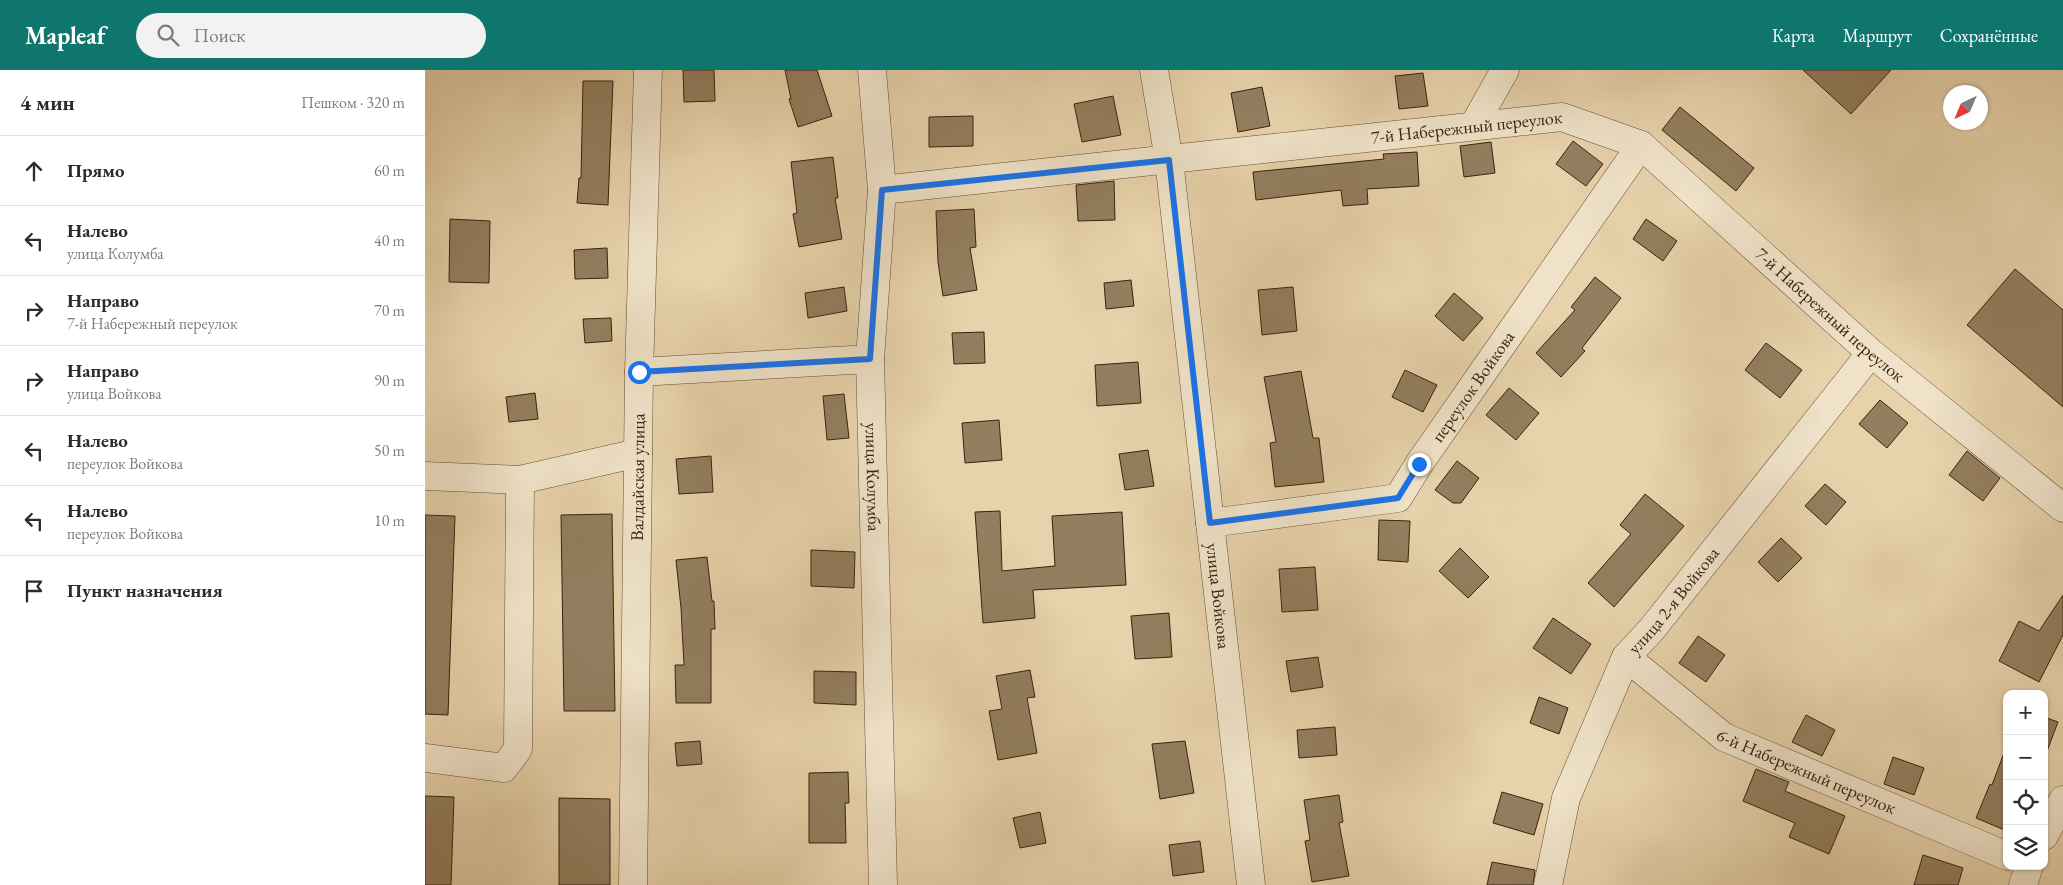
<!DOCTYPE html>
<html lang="ru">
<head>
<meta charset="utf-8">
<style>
  body { margin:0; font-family:"EB Garamond",serif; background:#f2f2f3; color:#2b2b33 }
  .controls { position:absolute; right:15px; bottom:15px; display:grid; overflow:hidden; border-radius:10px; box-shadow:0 1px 4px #0004 }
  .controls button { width:45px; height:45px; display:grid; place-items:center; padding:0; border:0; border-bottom:1px solid #e1e1e2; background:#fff; color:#2b2b33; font:25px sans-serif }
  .compass { position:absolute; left:1518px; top:15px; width:45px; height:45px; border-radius:50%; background:#fff; box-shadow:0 1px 4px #0004; rotate:224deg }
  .stop { position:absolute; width:15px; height:15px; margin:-11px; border:4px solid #1a73e8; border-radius:50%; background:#fff }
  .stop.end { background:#1a73e8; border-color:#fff; box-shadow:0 1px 5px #0008 }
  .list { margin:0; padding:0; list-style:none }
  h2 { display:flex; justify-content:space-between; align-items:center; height:65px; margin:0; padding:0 20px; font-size:21px }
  h2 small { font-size:16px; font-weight:400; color:#7c7c81 }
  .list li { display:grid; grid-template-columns:32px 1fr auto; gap:15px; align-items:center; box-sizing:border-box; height:70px; padding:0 20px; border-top:1px solid #e1e1e2 }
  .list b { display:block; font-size:19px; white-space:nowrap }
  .list p { margin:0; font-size:16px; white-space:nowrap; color:#7c7c81 }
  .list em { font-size:16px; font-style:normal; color:#7c7c81 }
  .icon { flex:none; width:28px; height:28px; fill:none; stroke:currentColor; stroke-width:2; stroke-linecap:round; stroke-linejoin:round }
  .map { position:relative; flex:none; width:1638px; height:815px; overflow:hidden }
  header { display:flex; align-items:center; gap:30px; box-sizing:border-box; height:70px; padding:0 25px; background:#0f766e; color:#fff }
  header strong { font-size:24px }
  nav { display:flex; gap:28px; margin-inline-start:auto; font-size:18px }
  .search { width:350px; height:45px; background:#f2f2f3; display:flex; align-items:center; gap:12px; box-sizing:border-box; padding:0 18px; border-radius:28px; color:#7c7c81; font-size:19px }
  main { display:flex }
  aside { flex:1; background:#fff }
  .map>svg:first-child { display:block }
</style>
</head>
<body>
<header>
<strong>Mapleaf</strong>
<div class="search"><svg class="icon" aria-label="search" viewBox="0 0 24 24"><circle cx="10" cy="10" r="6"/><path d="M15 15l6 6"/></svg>Поиск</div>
<nav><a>Карта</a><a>Маршрут</a><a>Сохранённые</a></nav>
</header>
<main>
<aside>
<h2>4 мин<small>Пешком · 320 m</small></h2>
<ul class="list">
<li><svg class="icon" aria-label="ahead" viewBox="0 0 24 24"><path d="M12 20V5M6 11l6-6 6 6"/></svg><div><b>Прямо</b></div><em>60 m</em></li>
<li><svg class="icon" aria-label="left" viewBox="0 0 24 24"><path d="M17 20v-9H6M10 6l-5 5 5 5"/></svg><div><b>Налево</b><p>улица Колумба</p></div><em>40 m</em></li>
<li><svg class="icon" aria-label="right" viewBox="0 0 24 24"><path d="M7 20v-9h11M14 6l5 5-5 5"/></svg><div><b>Направо</b><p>7-й Набережный переулок</p></div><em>70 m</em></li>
<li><svg class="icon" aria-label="right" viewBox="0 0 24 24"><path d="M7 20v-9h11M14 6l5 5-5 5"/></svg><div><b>Направо</b><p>улица Войкова</p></div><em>90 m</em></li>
<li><svg class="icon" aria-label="left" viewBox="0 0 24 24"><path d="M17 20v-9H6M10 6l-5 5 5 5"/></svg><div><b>Налево</b><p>переулок Войкова</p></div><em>50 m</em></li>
<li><svg class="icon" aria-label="left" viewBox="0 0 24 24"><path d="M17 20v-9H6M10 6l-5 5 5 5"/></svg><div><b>Налево</b><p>переулок Войкова</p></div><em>10 m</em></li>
<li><svg class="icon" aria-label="arrive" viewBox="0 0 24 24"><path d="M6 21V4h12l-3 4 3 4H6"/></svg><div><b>Пункт назначения</b></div></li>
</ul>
</aside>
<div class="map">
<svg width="1638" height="815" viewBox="0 0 1638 815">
  <rect width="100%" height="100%" fill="#e7d2ab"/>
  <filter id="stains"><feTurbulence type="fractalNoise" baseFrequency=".004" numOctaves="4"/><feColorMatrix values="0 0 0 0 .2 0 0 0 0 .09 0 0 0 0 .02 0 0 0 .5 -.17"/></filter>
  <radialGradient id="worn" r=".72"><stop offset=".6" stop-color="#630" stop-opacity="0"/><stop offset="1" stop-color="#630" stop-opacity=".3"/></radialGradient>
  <path fill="#937e5f" stroke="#38230d" d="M 258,0 L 289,0 L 290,31 L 259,32 Z
    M 360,0 L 392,0 L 407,46 L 373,57 L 364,29 L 366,29 Z
    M 1378,0 L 1466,0 L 1426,44 Z
    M 998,3 L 1003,36 L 974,39 L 970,6 Z
    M 158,11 L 188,11 L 183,135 L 152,133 L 154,108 L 156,108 Z
    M 837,17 L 845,56 L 813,62 L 806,23 Z
    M 688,26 L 696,65 L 657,72 L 649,34 Z
    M 1255,37 L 1329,98 L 1311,121 L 1237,60 Z
    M 548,46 L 548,76 L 504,77 L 504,47 Z
    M 1148,71 L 1178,94 L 1161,116 L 1131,94 Z
    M 1066,72 L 1070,103 L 1039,107 L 1035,76 Z
    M 992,82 L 994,116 L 942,119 L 943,134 L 918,136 L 916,120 L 831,130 L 828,102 L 959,89 L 958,84 Z
    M 408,87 L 413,128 L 410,128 L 417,169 L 374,177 L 368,144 L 372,143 L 366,92 Z
    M 689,111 L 690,150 L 653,151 L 651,115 Z
    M 549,139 L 551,177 L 545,178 L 552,220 L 518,226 L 513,192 L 511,141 Z
    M 25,149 L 65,151 L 64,213 L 24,212 Z
    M 1221,149 L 1252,171 L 1238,191 L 1208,169 Z
    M 182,178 L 183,208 L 150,209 L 149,180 Z
    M 1590,199 L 1638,240 L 1638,337 L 1542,255 Z
    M 1170,207 L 1196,228 L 1157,278 L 1160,281 L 1136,307 L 1111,283 L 1150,240 L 1146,237 Z
    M 706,210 L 709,236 L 681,239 L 679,213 Z
    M 419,217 L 422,241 L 383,248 L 380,223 Z
    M 868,217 L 872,261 L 837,265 L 833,220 Z
    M 1029,223 L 1058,248 L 1038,271 L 1010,246 Z
    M 186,248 L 187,271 L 160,273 L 158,249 Z
    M 559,262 L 560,293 L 529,294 L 527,263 Z
    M 1341,273 L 1377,300 L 1355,328 L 1320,300 Z
    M 713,292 L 716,333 L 672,336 L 670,295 Z
    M 980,300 L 1012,315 L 998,342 L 967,327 Z
    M 876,301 L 888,368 L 894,368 L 899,412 L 850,417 L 845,373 L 851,372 L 839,307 Z
    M 1084,318 L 1114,343 L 1091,370 L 1061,345 Z
    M 110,323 L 113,349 L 84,352 L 81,327 Z
    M 419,324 L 424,368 L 402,370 L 398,326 Z
    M 1455,330 L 1483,353 L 1462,378 L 1434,354 Z
    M 574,350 L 577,390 L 540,393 L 537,353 Z
    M 723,380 L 729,416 L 700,420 L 694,384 Z
    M 1542,381 L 1575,408 L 1558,431 L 1524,405 Z
    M 286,386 L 288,422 L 254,424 L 251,389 Z
    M 1032,391 L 1054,408 L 1036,433 L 1028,433 L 1010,420 Z
    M 1400,414 L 1421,432 L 1401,455 L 1380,436 Z
    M 1220,424 L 1259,456 L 1189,537 L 1163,513 L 1206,464 L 1195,455 Z
    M 575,441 L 577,501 L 630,496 L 627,446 L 697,442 L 701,515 L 608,520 L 610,548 L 558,553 L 550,442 Z
    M 187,444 L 190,641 L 139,641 L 136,445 Z
    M 0,445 L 30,446 L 23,645 L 0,644 Z
    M 954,450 L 985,451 L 983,492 L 953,490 Z
    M 1356,468 L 1377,488 L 1353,512 L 1333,492 Z
    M 1035,478 L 1064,507 L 1043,528 L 1014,501 Z
    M 386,480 L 430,482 L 429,518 L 386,516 Z
    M 282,487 L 287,531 L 289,531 L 290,559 L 286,559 L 286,633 L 251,633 L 250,595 L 259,595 L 256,538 L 251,490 Z
    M 890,497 L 893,540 L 857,542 L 854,499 Z
    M 1638,525 L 1638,565 L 1614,612 L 1574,591 L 1594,551 L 1614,561 Z
    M 744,543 L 747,587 L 710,589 L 706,546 Z
    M 1128,548 L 1166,574 L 1146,604 L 1108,578 Z
    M 1273,566 L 1300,585 L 1281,612 L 1254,593 Z
    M 893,587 L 898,617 L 866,622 L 861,591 Z
    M 605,600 L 610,627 L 602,628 L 612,683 L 573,690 L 564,641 L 577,639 L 571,606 Z
    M 389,601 L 431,602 L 431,635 L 389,633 Z
    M 1114,627 L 1143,638 L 1134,664 L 1105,653 Z
    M 1381,645 L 1410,660 L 1397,686 L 1367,672 Z
    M 1619,647 L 1633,652 L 1619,689 Z
    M 910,657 L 912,685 L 874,688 L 872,660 Z
    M 275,671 L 277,694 L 252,696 L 250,673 Z
    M 760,671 L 769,723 L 735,729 L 727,674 Z
    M 1582,675 L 1582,761 L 1551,748 L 1565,714 L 1567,715 Z
    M 1468,687 L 1499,698 L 1489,725 L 1459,714 Z
    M 1331,699 L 1364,712 L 1360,721 L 1420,746 L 1404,784 L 1364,767 L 1370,753 L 1318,731 Z
    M 423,702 L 424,733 L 420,733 L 421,773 L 384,773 L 384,703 Z
    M 1077,722 L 1118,734 L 1109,765 L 1068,753 Z
    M 914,725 L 918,752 L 914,753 L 924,806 L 887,812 L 880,771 L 885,770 L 879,730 Z
    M 0,726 L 29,727 L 26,815 L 0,815 Z
    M 134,728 L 185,729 L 185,815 L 134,815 Z
    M 615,742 L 621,773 L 595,778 L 588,748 Z
    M 775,771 L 779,802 L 748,806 L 744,775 Z
    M 1498,785 L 1538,798 L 1533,815 L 1489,815 Z
    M 1067,792 L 1110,800 L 1108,815 L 1062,815 Z"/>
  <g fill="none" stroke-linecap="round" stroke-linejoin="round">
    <defs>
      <g id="minor">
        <path id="s1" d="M 447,0 L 457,120 L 445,289 L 458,815"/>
        <path id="s2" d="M 729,0 L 744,90 L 826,815"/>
        <path d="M 1049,55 L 1080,0"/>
        <path id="s3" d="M 457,120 L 1137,47 L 1216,75 L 1446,283 L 1638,438"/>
        <path d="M 214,302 L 445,289"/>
        <path d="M 0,406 L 95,410 L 213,383"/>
        <path id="s4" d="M 785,453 L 973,428 L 994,394 L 1216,75"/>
        <path id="s5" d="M 1201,587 L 1299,667 L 1582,786"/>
        <path d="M 0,688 L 79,698 L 93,679 L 95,410"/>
        <path d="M 1619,766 L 1638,730"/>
        <path id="s6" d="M 208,815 L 214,302 L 223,0"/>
        <path id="s7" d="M 1123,815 L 1141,728 L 1201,587 L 1227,559 L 1446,283"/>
        <path d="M 1598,815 L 1604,796"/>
      </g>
    </defs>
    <use href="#minor" stroke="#644f34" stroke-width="29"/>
    <use href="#minor" stroke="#efe2c8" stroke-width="28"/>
  </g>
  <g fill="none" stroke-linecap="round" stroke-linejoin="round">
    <path stroke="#1a73e8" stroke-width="6" d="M 214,302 L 445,289 L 457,120 L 744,90 L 785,453 L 973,428 L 994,394"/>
  </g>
  <g text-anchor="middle" stroke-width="4.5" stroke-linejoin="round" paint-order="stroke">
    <g font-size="18" fill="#38230d" stroke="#efe2c8">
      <text dy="6" stroke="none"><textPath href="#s3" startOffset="588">7-й Набережный переулок</textPath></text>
      <text dy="6" stroke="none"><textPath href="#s3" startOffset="1022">7-й Набережный переулок</textPath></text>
      <text dy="6" stroke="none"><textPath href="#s4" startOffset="324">переулок Войкова</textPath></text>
      <text dy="6" stroke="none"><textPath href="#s6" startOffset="408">Валдайская улица</textPath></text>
      <text dy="6" stroke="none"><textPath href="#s1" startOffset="408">улица Колумба</textPath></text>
      <text dy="6" stroke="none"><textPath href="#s2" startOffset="530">улица Войкова</textPath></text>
      <text dy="6" stroke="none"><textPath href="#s7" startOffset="316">улица 2-я Войкова</textPath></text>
      <text dy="6" stroke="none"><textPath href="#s5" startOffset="216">6-й Набережный переулок</textPath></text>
    </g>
  </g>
  <rect width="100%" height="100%" filter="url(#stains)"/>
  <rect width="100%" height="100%" fill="url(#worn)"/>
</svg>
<div class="controls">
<button>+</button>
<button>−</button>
<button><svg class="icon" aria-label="locate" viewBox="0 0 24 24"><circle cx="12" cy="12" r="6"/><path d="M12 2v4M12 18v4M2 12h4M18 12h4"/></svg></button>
<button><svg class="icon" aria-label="layers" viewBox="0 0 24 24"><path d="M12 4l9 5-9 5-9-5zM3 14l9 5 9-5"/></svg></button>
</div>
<svg class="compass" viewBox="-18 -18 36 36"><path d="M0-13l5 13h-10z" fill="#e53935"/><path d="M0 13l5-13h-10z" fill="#7c7c81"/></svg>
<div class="stop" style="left:214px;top:302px"></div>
<div class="stop end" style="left:994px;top:394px"></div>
</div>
</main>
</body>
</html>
